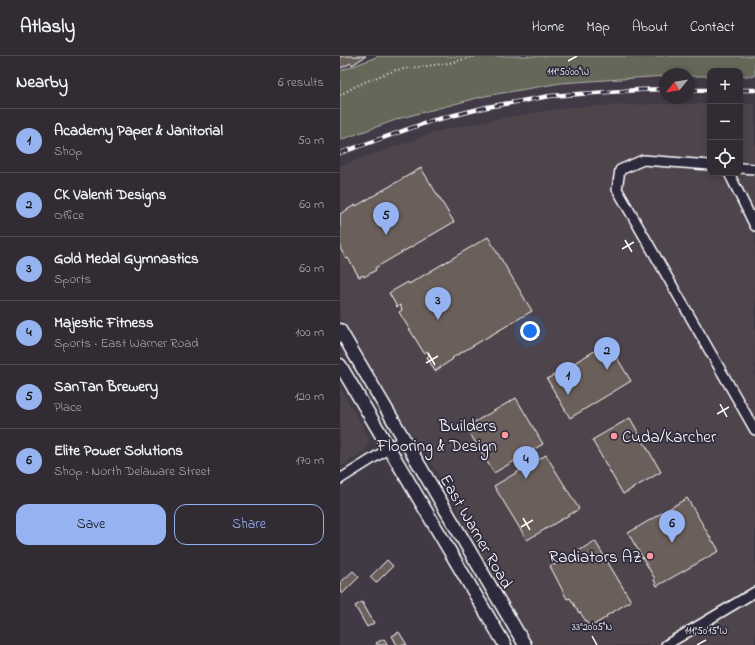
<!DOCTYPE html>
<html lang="en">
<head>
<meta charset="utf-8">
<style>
  body { margin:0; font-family:"Indie Flower",sans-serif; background:#3d3840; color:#f1f3f6 }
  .controls { position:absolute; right:12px; top:12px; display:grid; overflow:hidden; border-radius:8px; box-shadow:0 2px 6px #0003 }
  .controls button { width:36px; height:36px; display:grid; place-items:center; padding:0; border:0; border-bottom:1px solid #4c484f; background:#312c34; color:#f1f3f6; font:20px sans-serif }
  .compass { position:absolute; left:319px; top:12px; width:36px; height:36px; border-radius:50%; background:#312c34; box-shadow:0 2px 6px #0003; rotate:240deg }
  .you { position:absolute; left:190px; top:275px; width:14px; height:14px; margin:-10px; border:3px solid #fff; border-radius:50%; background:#1a73e8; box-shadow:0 0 0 6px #1a73e833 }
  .badge { display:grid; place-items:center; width:26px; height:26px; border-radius:50%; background:#95b2f1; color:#111; font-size:13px; font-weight:700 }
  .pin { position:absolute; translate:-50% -33px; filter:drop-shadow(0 1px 2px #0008) }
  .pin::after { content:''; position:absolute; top:21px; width:14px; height:12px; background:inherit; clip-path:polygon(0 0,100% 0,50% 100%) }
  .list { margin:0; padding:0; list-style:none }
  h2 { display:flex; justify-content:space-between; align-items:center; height:52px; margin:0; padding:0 16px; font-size:17px }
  h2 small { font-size:13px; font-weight:400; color:#a8a7ac }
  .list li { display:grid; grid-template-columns:26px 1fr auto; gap:12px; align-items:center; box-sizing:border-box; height:64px; padding:0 16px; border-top:1px solid #4c484f }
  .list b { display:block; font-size:15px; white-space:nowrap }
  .list p { margin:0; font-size:13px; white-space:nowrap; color:#a8a7ac }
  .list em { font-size:13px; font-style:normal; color:#a8a7ac }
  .actions { display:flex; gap:8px; padding:12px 16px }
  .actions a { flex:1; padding:9px 0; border:1px solid #95b2f1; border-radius:12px; text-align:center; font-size:14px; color:#95b2f1 }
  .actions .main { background:#95b2f1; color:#111 }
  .icon { flex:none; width:22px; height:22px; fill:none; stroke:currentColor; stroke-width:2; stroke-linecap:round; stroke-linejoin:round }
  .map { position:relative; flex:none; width:415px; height:589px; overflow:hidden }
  header { display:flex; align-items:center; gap:24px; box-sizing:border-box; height:56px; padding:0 20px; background:#312c34; border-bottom:1px solid #4c484f }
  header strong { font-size:19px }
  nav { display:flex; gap:22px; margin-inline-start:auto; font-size:14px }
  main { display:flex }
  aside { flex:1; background:#312c34 }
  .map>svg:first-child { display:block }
</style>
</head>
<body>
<header>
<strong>Atlasly</strong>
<nav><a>Home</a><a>Map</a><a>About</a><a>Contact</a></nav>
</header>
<main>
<aside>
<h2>Nearby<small>6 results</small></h2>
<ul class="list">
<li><span class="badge">1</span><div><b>Academy Paper &amp; Janitorial</b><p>Shop</p></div><em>50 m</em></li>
<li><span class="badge">2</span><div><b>CK Valenti Designs</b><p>Office</p></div><em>60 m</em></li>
<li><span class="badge">3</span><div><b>Gold Medal Gymnastics</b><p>Sports</p></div><em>60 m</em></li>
<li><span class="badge">4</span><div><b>Majestic Fitness</b><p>Sports · East Warner Road</p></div><em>100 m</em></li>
<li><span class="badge">5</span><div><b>SanTan Brewery</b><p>Place</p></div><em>120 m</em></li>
<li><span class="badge">6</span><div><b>Elite Power Solutions</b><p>Shop · North Delaware Street</p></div><em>170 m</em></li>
</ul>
<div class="actions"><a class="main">Save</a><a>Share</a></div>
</aside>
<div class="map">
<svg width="415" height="589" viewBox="0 0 415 589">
  <rect width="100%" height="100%" fill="#413a46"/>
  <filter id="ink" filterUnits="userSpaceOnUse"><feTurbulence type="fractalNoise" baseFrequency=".025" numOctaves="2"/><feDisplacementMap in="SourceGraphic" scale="8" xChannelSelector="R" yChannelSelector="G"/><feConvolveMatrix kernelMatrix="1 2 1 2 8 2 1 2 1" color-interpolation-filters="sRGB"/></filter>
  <g filter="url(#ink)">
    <path fill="#4e454c" d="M 316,48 L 370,48 L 370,117 L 400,117 L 400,48 L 415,48 L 415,589 L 192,589 L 141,504 L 115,448 L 83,393 L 60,363 L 0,261 L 0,110 L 102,74 L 168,61 L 231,51 Z
      M 0,332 L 23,370 L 29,383 L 28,390 L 24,395 L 0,411 Z"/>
    <path fill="#656859" stroke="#b2b4ac" d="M 39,0 L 415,0 L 415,20 L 400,20 L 400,15 L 370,15 L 370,20 L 349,20 L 349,18 L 325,18 L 325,20 L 221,27 L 145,40 L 61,62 L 0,84 L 0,15 Z"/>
    <path fill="#6b5e5a" stroke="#fff" d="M 0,0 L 26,0 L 12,9 L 11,7 L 1,12 L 0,10 Z
      M 81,112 L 114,166 L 35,212 L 36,214 L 24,221 L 23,219 L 19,221 L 8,202 L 6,203 L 0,192 L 0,158 L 15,149 L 16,150 Z
      M 148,181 L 192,255 L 112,302 L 113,303 L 95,315 L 87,301 L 89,299 L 87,295 L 84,297 L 59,256 L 62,254 L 60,249 L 57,251 L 49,237 L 68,226 L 69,228 Z
      M 268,287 L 291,325 L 230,362 L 207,323 Z
      M 176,342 L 203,388 L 154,417 L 126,371 Z
      M 290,362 L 321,416 L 283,438 L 252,384 Z
      M 206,399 L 239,453 L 187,484 L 154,430 Z
      M 347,442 L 373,486 L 374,486 L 379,495 L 317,530 L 314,524 L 315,523 L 288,477 Z
      M 255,485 L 291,545 L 266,560 L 267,561 L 252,570 L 251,569 L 249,570 L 240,556 L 239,557 L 230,542 L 227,543 L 210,510 L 214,508 L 215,509 Z
      M 47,504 L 53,510 L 36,527 L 30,521 Z
      M 13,515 L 19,521 L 2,538 L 0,536 L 0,527 Z
      M 22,546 L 34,567 L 27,571 L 15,550 Z
      M 59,576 L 67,589 L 57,589 L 52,580 Z
      M 44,583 L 48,589 L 37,589 L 36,587 Z"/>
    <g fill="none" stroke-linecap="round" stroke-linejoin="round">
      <defs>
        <path id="minor" d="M 370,109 L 303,104 L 280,114 L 277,133 L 415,374
          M 400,112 L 415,113
          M 389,117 L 415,170
          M 0,423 L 64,383
          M 326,589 L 415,536"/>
        <path id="major" d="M 0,274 L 185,589
          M 0,309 L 165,589"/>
      </defs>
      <use href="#minor" stroke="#fff" stroke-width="12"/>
      <use href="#major" stroke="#fff" stroke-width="15"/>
      <path stroke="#fff" stroke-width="2" stroke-dasharray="1 3" stroke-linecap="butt" d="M 0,39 L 14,31 L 32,23 L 56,14 L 109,7 L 136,0"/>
      <use href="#minor" stroke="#2f2a3d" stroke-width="9"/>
      <use href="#major" stroke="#2f2a3d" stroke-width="12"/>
      <defs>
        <path id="rail" d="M 349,34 L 370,34
          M 400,34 L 415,34
          M 0,97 L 91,65 L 147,51 L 210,40 L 298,34 L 325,33"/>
      </defs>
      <use href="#rail" stroke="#fff" stroke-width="4.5"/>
      <use href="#rail" stroke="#2f2a3d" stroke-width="3" stroke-dasharray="9" stroke-linecap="butt"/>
    </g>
  </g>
  <path fill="none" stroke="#fff" stroke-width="1.5" d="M 228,5 L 237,0M 285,184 L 292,196M 282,193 L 294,186M 88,297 L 95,309M 86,307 L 98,300M 380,348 L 387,361M 377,358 L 389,351M 183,462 L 190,474M 181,471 L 193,464M 252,580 L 257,589M 357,589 L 366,584"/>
  <g fill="#ff9aa2" stroke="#2f2a3d" stroke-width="1.5">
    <circle cx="165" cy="379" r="4"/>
    <circle cx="274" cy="380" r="4"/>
    <circle cx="310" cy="500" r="4"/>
  </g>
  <g text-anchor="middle" stroke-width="3.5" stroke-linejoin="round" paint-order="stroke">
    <g font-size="17" fill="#fff" stroke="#2f2a3d" text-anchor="end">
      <text x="157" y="375">Builders<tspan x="157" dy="20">Flooring &amp; Design</tspan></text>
      <text x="282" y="386" text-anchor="start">Cuda/Karcher</text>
      <text x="302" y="506">Radiators AZ</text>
    </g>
    <g font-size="17" fill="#fff" stroke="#2f2a3d">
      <text transform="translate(137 475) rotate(60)" y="6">East Warner Road</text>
    </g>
  </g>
  <g font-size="10" text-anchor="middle" fill="#fff" stroke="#2f2a3d" stroke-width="3.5" stroke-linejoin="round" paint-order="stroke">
    <text x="228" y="19">111°50'00"W</text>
    <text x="252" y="574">33°20'05"N</text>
    <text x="366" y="578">111°50'15"W</text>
  </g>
</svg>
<div class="controls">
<button>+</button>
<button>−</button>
<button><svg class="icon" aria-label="locate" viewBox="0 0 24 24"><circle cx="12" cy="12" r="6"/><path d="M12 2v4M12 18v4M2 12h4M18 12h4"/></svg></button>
</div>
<svg class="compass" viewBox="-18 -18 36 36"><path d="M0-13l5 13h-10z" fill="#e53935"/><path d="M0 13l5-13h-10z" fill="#a8a7ac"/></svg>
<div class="you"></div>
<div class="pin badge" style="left:228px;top:339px">1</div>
<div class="pin badge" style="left:267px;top:314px">2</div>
<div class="pin badge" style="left:98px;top:264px">3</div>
<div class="pin badge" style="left:186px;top:423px">4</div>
<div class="pin badge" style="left:46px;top:179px">5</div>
<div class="pin badge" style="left:332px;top:487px">6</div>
</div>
</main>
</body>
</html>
